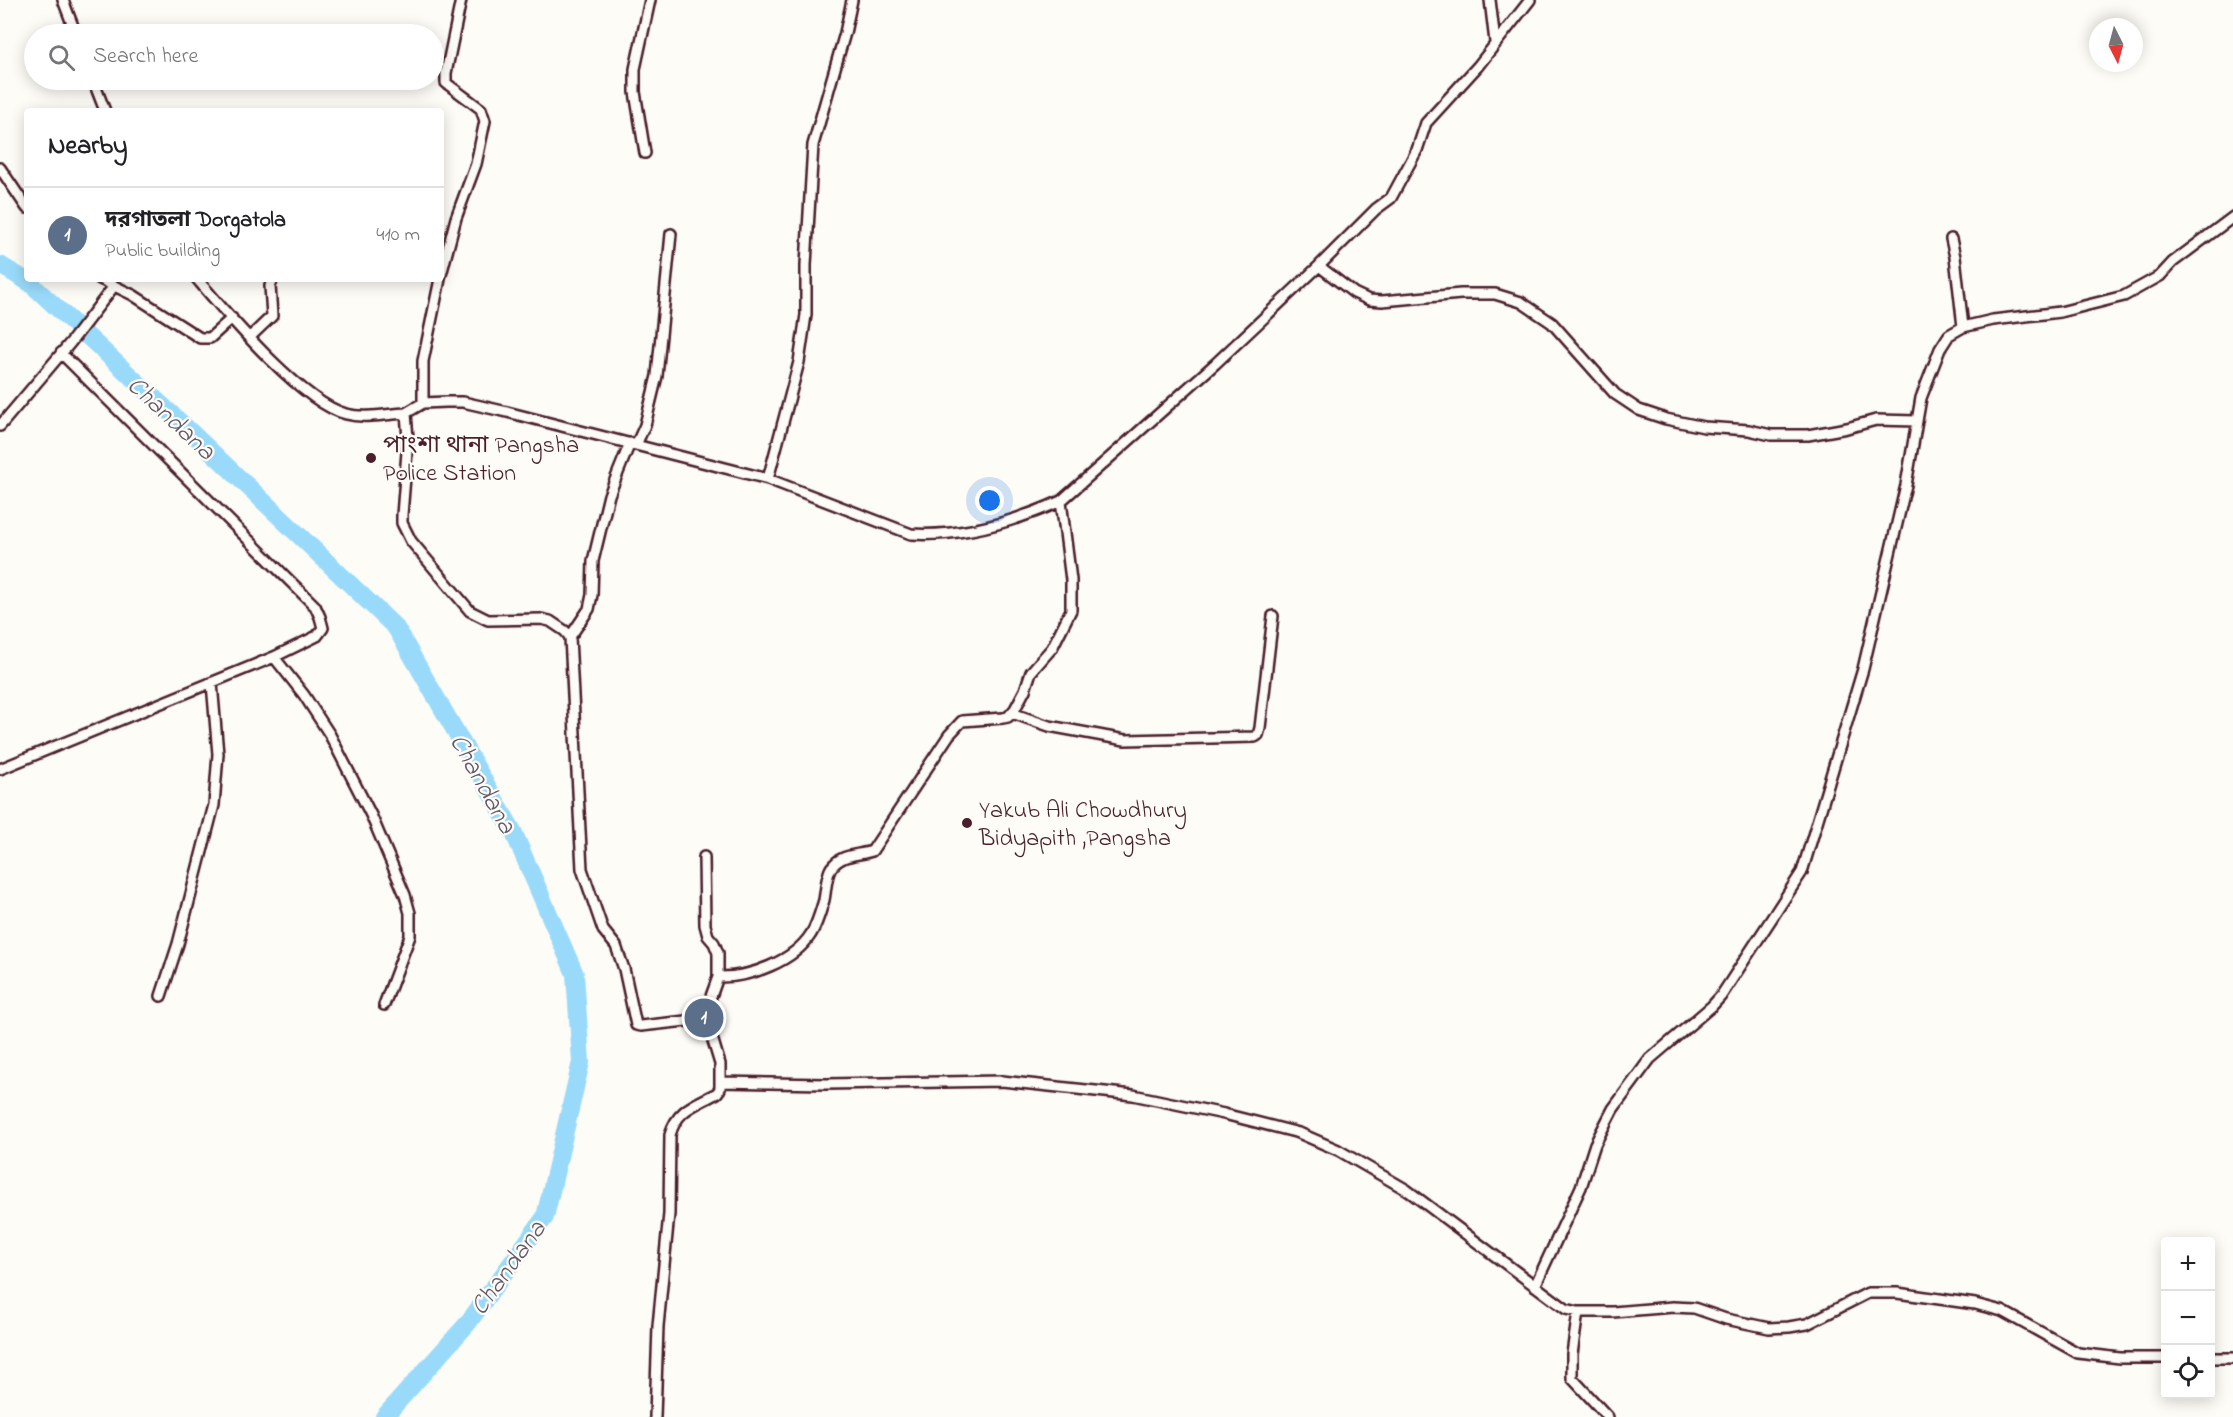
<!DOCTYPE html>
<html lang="en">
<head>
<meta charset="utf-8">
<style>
  body { margin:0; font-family:"Indie Flower","Noto Sans Bengali",sans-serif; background:#f6f6f6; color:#202124 }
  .controls { position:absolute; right:18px; bottom:18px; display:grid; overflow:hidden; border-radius:6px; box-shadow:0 3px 15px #0003 }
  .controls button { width:54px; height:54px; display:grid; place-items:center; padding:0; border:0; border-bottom:2px solid #e0e0e0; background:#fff; color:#202124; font:30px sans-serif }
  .compass { position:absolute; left:2089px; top:18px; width:54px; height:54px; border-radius:50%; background:#fff; box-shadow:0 3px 15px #0003; rotate:174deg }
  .you { position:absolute; left:990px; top:501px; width:21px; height:21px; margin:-15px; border:4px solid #fff; border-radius:50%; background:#1a73e8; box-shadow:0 0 0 9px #1a73e833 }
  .badge { display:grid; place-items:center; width:39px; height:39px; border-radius:50%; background:#1a73e8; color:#fff; font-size:20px; font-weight:700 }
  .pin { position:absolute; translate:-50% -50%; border:3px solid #fff; box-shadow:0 2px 6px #0006 }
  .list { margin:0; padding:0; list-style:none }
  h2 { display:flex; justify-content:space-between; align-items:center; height:78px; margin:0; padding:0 24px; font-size:26px }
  h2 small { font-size:20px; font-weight:400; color:#757577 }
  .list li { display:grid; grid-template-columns:39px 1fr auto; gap:18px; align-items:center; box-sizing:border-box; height:96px; padding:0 24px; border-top:2px solid #e0e0e0 }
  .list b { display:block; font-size:22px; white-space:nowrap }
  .list p { margin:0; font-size:20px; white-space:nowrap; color:#757577 }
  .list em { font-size:20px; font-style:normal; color:#757577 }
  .icon { flex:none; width:33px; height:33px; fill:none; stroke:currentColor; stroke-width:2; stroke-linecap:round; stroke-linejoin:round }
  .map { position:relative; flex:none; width:2233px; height:1417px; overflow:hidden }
  .search { position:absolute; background:#fff; box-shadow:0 3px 15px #0003; left:24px; top:24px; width:420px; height:66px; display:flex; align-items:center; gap:15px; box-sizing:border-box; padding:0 21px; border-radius:33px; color:#757577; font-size:22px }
  .panel { position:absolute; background:#fff; box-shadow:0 3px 15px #0003; left:24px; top:108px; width:420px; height:174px; border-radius:6px }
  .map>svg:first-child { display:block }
</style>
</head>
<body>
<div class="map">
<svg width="2233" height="1417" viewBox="0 0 2233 1417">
  <rect width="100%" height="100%" fill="#fdfcf7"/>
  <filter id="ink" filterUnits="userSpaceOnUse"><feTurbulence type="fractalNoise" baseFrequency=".0167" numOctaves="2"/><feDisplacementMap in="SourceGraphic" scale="12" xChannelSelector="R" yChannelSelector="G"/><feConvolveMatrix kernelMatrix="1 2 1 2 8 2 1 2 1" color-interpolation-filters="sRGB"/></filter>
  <g filter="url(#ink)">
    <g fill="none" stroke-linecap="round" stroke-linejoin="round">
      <path stroke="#99dafa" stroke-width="18" d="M 0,265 L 30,283 L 191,432 L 396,628 L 513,831 L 575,974 L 581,1062 L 545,1217 L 468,1323 L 384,1417"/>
      <defs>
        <path id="minor" d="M 63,0 L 76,34
          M 1490,0 L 1495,42
          M 93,80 L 105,111
          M 645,153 L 635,92 L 635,69 L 650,0
          M 0,168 L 27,208
          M 1951,239 L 1955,257 L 1963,327
          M 1319,266 L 1354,293 L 1369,300 L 1382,301 L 1461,294 L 1495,294 L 1521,302 L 1552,323 L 1615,394 L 1639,410 L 1666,419 L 1704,427 L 1749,430 L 1771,435 L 1808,435 L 1847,428 L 1876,420 L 1917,421
          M 441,275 L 456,218 L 476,164 L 485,121 L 481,109 L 446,83 L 446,73 L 461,0
          M 100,279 L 133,295 L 200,338 L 210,338 L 232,318
          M 197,279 C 228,315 302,403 346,414 C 365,419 386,414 406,413 L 408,439 L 402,515 L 402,523 L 411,541 L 470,611 L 488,620 L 541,619 L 550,621 L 565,631 L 570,637 L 582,869 L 603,930 L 616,946 L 624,969 L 636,1025 L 641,1026 L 686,1021 L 701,1024 L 710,1031 L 720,1064 L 720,1089 L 717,1093 C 695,1105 677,1109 670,1135 L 669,1214 L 658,1326 L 655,1417
          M 250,337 L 272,316 L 270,286 L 273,279
          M 423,403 L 423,361 L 440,279
          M 406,413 L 423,403 L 446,402 L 463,402 L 507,412 L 768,479 L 911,534 C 962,537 1014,522 1061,501 L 1215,364 L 1319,266 L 1376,209 L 1391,198 L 1417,150 L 1426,123 L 1478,66 L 1530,0
          M 0,426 L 71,342 L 114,286
          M 636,445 L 645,425 L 657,376 L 671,234
          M 768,479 L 799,362 L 806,315 L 806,265 L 813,145 L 845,33 L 852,0
          M 570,637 L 589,609 L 592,595 L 593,561 L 609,495 L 630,443
          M 274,657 L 304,695 L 330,735 L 371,815 L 405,895 L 410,913 L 410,936 L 384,1005
          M 1012,713 L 1049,726 L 1125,740 L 1255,737 L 1258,735 L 1260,728 L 1273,616
          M 0,769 L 274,657 L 317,636 L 323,628 L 320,617 L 315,606 L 61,353
          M 704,857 L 705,925 L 708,936 L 714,943 L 718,953 L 718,977
          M 161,996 L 178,944 L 214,805 L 218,754 L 212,683
          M 701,1024 L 718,977 C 750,978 794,961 811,934 C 817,925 821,910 824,900 C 826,890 826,876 831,868 C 842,853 857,856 872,851 L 949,735 L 962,721 L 1003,718 L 1008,717 L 1015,709 L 1025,690 L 1031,672 L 1052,648 L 1071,610 L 1071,580 L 1061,501
          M 721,1082 L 826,1084 L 1002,1081 L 1133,1095 L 1224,1114 L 1299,1133 L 1338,1150 L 1407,1190 L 1566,1309 L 1578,1312 L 1613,1312 L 1673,1307 L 1694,1308 L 1726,1319 L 1769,1328 L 1789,1327 L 1807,1324 L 1868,1293 L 1897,1293 L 1975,1304 L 2002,1311 L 2078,1353 L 2120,1358 L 2166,1358
          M 1535,1286 L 1581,1187 L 1595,1144 L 1613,1109 L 1650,1059 L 1712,1006 L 1721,996 L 1802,872 L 1863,669 L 1906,485 L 1921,398 L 1940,349 L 1949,335 L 1963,327 L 1993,320 L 2060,312 L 2124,296 L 2160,276 L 2173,262 L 2233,217
          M 1578,1312 L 1572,1354 L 1572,1378 L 1608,1417
          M 2210,1358 L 2233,1358"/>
      </defs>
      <use href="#minor" stroke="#4a1f2b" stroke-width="14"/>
      <use href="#minor" stroke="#fdfcf7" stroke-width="9"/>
    </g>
  </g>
  <g fill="#4a1f2b" stroke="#fdfcf7" stroke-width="2">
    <circle cx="371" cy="458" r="6"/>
    <circle cx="967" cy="823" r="6"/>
  </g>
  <g text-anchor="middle" stroke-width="4.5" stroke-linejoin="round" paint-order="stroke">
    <g font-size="24" fill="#4a1f2b" stroke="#fdfcf7" text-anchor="start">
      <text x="383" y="452">পাংশা থানা Pangsha<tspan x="383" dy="28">Police Station</tspan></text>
      <text x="979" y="817">Yakub Ali Chowdhury<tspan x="979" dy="28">Bidyapith ,Pangsha</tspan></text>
    </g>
    <g font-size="26" font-style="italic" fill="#625769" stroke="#fdfcf7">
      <text transform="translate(172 417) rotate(43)" y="9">Chandana</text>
      <text transform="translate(484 783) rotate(61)" y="9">Chandana</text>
      <text transform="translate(507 1267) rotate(-54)" y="9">Chandana</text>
    </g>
  </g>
</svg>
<div class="controls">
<button>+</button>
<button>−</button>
<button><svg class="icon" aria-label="locate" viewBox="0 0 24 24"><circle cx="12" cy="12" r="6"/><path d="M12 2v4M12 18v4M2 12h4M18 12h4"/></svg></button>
</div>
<svg class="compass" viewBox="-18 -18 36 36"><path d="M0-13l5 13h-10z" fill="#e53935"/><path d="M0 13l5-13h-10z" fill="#757577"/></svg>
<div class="you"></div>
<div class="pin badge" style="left:704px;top:1018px;background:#5c6f8a">1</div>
<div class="search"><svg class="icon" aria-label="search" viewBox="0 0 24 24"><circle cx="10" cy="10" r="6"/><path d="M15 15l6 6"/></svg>Search here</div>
<section class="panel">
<h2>Nearby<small></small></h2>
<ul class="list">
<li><span class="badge" style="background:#5c6f8a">1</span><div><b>দরগাতলা Dorgatola</b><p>Public building</p></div><em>410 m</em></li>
</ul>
</section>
</div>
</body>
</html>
